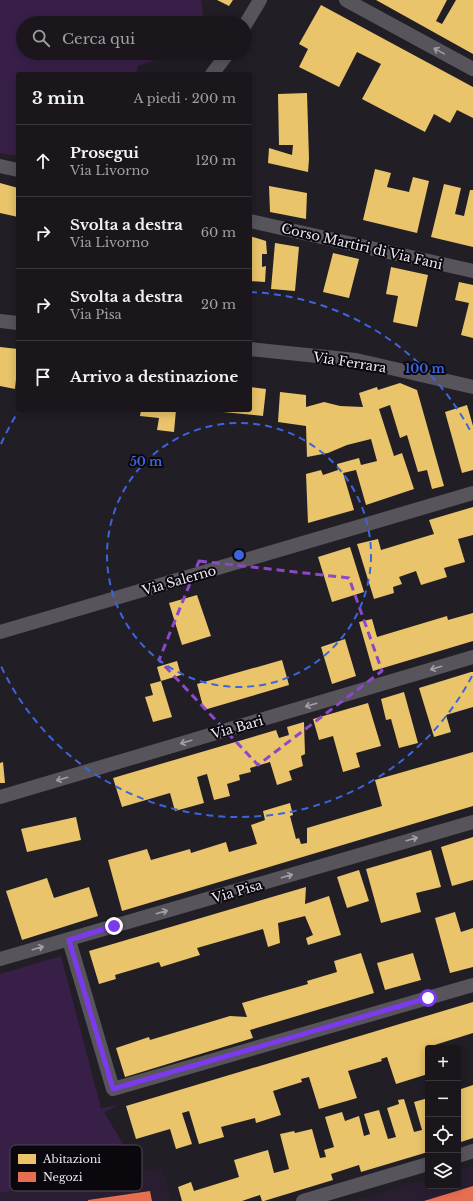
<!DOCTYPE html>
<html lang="it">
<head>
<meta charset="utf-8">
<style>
  body { margin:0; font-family:"Libre Baskerville",serif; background:#231f25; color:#f1f3f6 }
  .controls { position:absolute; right:12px; bottom:12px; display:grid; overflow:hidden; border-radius:4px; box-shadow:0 2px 10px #0003 }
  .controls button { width:36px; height:36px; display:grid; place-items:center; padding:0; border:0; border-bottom:1px solid #38353b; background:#1a161c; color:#f1f3f6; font:20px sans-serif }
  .stop { position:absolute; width:12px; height:12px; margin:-9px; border:3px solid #7c3aed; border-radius:50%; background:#fff }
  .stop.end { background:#7c3aed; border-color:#fff; box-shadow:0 1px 4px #0008 }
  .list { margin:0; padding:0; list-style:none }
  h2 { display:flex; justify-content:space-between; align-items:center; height:52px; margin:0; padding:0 16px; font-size:17px }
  h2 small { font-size:13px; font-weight:400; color:#9f9fa3 }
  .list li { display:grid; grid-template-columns:26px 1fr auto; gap:12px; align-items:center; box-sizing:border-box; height:72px; padding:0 16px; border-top:1px solid #38353b }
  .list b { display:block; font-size:15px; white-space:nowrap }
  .list p { margin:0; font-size:13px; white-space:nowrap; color:#9f9fa3 }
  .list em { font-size:13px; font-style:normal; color:#9f9fa3 }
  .icon { flex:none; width:22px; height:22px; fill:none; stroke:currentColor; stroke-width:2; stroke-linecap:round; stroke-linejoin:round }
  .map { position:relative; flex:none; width:473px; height:1201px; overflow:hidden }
  .search { position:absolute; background:#1a161c; box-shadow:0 2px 10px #0003; left:16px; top:16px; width:236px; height:44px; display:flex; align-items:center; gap:10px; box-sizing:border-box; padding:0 14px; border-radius:22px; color:#9f9fa3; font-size:15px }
  .panel { position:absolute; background:#1a161c; box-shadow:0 2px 10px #0003; left:16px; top:72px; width:236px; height:340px; border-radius:4px }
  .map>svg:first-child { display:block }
</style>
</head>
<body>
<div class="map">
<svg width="473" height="1201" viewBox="0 0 473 1201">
  <rect width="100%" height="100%" fill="#221e26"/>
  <path fill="#291e31" d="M 473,1166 L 473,1201 L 352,1201 L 428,1179 L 428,1186 L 458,1186 L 458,1170 Z
    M 162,1168 L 172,1201 L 0,1201 L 0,1193 Z"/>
  <path fill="#381f48" d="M 0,0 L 201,0 L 204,23 L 23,23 L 23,53 L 175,53 L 138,66 L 136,74 L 18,74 L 18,156 L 0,153 Z
    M 61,956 L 101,1108 L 119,1105 L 104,1112 L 139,1171 L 0,1193 L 0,974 Z"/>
  <path fill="#e9c46a" d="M 217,0 L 233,0 L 229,6 Z
    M 376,0 L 447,0 L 436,21 L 442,24 L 456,0 L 473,0 L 473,54 Z
    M 321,5 L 473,87 L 473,118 L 457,110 L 450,123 L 434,114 L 425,132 L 362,99 L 381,64 L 357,52 L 339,87 L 299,67 L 308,49 L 299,44 Z
    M 307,93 L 309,159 L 308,172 L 268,163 L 269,148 L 292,155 L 293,145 L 279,145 L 278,94 Z
    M 375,169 L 391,173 L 387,187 L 409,192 L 413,177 L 429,181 L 417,233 L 363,220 Z
    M 0,183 L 18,188 L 18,217 L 0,213 Z
    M 444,184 L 461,188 L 455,214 L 464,216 L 470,190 L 473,190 L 473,247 L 431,237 Z
    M 269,186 L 307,193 L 306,219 L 270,212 Z
    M 250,236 L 266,241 L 267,254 L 262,254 L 262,267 L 266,266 L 265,282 L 250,281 Z
    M 275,243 L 299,247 L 295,291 L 271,289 Z
    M 333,253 L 359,259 L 349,298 L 323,292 Z
    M 391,267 L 428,275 L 417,327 L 393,322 L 398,296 L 386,294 Z
    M 459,282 L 473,285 L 473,338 L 461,335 L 469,303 L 455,300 Z
    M 0,347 L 18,349 L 18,360 L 15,389 L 0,386 Z
    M 400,383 L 417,390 L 444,486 L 432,489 L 427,470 L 418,472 L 407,435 L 400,438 L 390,405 L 379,409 L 394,456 L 402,453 L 414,489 L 366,505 L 356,470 L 343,473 L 354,510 L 308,523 L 306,474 L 321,470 L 323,475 L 338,470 L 337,464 L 359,458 L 361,465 L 377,461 L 371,439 L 347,445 L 328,453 L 307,457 L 306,426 L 278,422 L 280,392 L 306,395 L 306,407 L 324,402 L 340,406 L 363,407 L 359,393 L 377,387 L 378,390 Z
    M 250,387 L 266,389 L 263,416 L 213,411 L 213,410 L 250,410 Z
    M 467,405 L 473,426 L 473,470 L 462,473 L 445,412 Z
    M 141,410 L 176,410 L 174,432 L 157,430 L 159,418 L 140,416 Z
    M 473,507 L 473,535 L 458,539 L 465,562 L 444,568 L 447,577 L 421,585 L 416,571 L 399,577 L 402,584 L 393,587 L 394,593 L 374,599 L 357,544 L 378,539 L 381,550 L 434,534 L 429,520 Z
    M 350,547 L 364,592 L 332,602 L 318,557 Z
    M 197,595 L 211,636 L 182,645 L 169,603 Z
    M 473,613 L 473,641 L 373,671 L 359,622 L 372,619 L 377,637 L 447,616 L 448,620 Z
    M 345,639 L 356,676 L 332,684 L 321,647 Z
    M 282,660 L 289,685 L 204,710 L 197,684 Z
    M 177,661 L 181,675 L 161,681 L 157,667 Z
    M 471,672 L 473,672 L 473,707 L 446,715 L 451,732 L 434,737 L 419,688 Z
    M 161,681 L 172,717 L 153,722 L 145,697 L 153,695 L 150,684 Z
    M 404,692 L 418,743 L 399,748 L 391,719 L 386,720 L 381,699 Z
    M 368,703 L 381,746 L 356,753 L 360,767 L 343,772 L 333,736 L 319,740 L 313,719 Z
    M 304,722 L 305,754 L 301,756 L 303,766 L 289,771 L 292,780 L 277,785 L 270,762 L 250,768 L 251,772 L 239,775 L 240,780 L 227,784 L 230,796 L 214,800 L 207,774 L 197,777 L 204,803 L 175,811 L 170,793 L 122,807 L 113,778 L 276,730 L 279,738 L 289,735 L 287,727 Z
    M 473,752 L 473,806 L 122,911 L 108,860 L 147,849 L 151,860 L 190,849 L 191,853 L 226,842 L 229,852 L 257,844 L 251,825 L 265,820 L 263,811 L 290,803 L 293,815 L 290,816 L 296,839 L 299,838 L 301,844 L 307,843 L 307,828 L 382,806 L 375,780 Z
    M 3,762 L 5,783 L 0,783 L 0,763 Z
    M 76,817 L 81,840 L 27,852 L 21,829 Z
    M 473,837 L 473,880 L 452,886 L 441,847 Z
    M 431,850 L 441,887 L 416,893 L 421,912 L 381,923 L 366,869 Z
    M 359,870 L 369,901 L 347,908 L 337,877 Z
    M 47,878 L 54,898 L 89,887 L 98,916 L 22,940 L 6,891 Z
    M 306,887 L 305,904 L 329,896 L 341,935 L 308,945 L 306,938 L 313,935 L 305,916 L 278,923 L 280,943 L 268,947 L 263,929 L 197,948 L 200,955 L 161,967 L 159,962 L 115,975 L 116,979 L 99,984 L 89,951 Z
    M 455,912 L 461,932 L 473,928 L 473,967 L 450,973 L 435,918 Z
    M 361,953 L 374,993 L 250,1030 L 253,1038 L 125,1077 L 116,1048 L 149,1037 L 150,1040 L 230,1016 L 247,1017 L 242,1003 L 308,984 L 307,981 L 337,972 L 334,961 Z
    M 413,953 L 421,980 L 385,990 L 377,963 Z
    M 473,1002 L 473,1033 L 425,1048 L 428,1058 L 428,1074 L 396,1084 L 387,1057 L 381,1059 L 382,1061 L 348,1071 L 357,1098 L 319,1109 L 309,1077 L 301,1079 L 302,1082 L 273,1091 L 281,1115 L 256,1123 L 255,1118 L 221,1127 L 224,1137 L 199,1144 L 189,1111 L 182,1113 L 192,1144 L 176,1149 L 170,1129 L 136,1139 L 126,1106 Z
    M 473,1085 L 473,1138 L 458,1143 L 458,1126 L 461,1125 L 458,1115 L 458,1090 Z
    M 428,1098 L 428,1152 L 361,1172 L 359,1165 L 331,1174 L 333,1180 L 264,1201 L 262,1201 L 260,1195 L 242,1201 L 182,1201 L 178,1187 L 191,1182 L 194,1191 L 239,1177 L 234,1160 L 268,1150 L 274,1173 L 289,1169 L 280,1134 L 294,1131 L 295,1133 L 312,1129 L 320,1158 L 326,1157 L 324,1150 L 334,1147 L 325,1117 L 342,1112 L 345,1121 L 359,1116 L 364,1136 L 370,1134 L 364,1114 L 379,1110 L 388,1139 L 396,1137 L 387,1108 L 399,1104 L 398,1100 L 404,1099 L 414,1132 L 422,1130 L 414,1102 Z"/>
  <path fill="#e76f51" d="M 473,1186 L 473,1201 L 424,1201 Z
    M 150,1191 L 152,1201 L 88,1201 L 88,1200 Z"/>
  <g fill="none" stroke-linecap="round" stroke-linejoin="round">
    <path stroke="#58545c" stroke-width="14" d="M 346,0 L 473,69
      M 245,25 L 260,0
      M 212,74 L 228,53
      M 0,166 L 18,170
      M 250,221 L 473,271
      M 0,321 L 18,323
      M 250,349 L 356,360 L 473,387
      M 0,632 L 473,493
      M 0,797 L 473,657
      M 69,940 L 113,1089 L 473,985
      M 0,959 L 473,822
      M 458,1156 L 473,1151
      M 303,1201 L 428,1164"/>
  </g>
  <defs><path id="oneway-shaft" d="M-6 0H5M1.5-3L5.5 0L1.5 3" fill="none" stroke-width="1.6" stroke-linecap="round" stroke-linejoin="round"/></defs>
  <g stroke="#a29da6">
    <use href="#oneway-shaft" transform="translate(439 51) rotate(-151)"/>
    <use href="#oneway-shaft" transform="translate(436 668) rotate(164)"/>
    <use href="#oneway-shaft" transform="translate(311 705) rotate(164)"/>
    <use href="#oneway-shaft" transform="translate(186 742) rotate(164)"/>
    <use href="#oneway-shaft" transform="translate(62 779) rotate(164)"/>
    <use href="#oneway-shaft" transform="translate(412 839) rotate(-16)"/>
    <use href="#oneway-shaft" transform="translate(287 876) rotate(-16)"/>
    <use href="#oneway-shaft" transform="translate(162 912) rotate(-16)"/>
    <use href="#oneway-shaft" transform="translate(38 948) rotate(-16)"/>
  </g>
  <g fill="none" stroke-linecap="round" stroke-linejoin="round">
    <path stroke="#7c3aed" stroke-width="5" d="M 114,926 L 69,940 L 113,1089 L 428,998"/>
  </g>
  <path fill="none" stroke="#8c48c6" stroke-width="3" stroke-dasharray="8 5" stroke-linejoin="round" d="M 199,561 L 349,578 L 382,671 L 258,765 L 159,660 Z"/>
  <g fill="none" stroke="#3c65dc" stroke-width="2" stroke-dasharray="7 5">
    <circle cx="239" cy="555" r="132"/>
    <path d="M472 676A263 263 0 0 1 1 666M1 444A263 263 0 0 1 18 412M250 292A263 263 0 0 1 472 434"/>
  </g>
  <g text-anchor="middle" stroke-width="4" stroke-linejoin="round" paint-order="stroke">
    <g font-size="13" fill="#ece6f1" stroke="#0a070d">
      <text transform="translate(362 246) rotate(13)" y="5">Corso Martiri di Via Fani</text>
      <text transform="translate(350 362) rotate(9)" y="5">Via Ferrara</text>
      <text transform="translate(179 580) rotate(-16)" y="5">Via Salerno</text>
      <text transform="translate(237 727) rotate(-16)" y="5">Via Bari</text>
      <text transform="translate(237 891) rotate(-16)" y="5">Via Pisa</text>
    </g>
  </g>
  <rect x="10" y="1145" width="132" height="46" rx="6" fill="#0a070d" stroke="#4e4a51" stroke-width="1"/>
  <rect x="18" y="1154" width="18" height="10" fill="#e9c46a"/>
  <rect x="18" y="1172" width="18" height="10" fill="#e76f51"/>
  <g font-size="11" fill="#ece6f1">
    <text x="43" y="1163">Abitazioni</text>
    <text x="43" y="1181">Negozi</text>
  </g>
  <circle cx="239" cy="555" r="6" fill="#3c65dc" stroke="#0a070d" stroke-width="2"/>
  <g font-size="12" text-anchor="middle" font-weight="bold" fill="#3c65dc" stroke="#0a070d" stroke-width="4" stroke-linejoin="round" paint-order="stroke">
    <text x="425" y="373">100 m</text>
    <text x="146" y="466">50 m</text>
  </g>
</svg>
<div class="controls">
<button>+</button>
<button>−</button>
<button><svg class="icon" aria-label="locate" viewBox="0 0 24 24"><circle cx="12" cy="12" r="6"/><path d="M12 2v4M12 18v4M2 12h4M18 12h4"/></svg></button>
<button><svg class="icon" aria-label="layers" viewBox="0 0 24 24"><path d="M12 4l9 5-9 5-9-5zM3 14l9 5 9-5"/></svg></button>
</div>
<div class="stop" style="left:428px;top:998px"></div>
<div class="stop end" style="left:114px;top:926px"></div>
<div class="search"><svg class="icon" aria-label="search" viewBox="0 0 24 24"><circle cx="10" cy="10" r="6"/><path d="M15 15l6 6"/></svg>Cerca qui</div>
<section class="panel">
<h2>3 min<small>A piedi · 200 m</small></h2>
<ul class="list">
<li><svg class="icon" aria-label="ahead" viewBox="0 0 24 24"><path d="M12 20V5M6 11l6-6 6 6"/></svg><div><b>Prosegui</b><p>Via Livorno</p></div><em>120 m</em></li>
<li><svg class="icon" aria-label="right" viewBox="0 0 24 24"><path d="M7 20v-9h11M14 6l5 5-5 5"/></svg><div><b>Svolta a destra</b><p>Via Livorno</p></div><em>60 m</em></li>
<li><svg class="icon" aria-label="right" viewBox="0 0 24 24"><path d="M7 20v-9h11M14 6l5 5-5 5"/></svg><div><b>Svolta a destra</b><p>Via Pisa</p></div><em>20 m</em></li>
<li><svg class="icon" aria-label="arrive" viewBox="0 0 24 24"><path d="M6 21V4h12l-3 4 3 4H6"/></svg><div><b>Arrivo a destinazione</b></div></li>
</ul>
</section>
</div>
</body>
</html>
